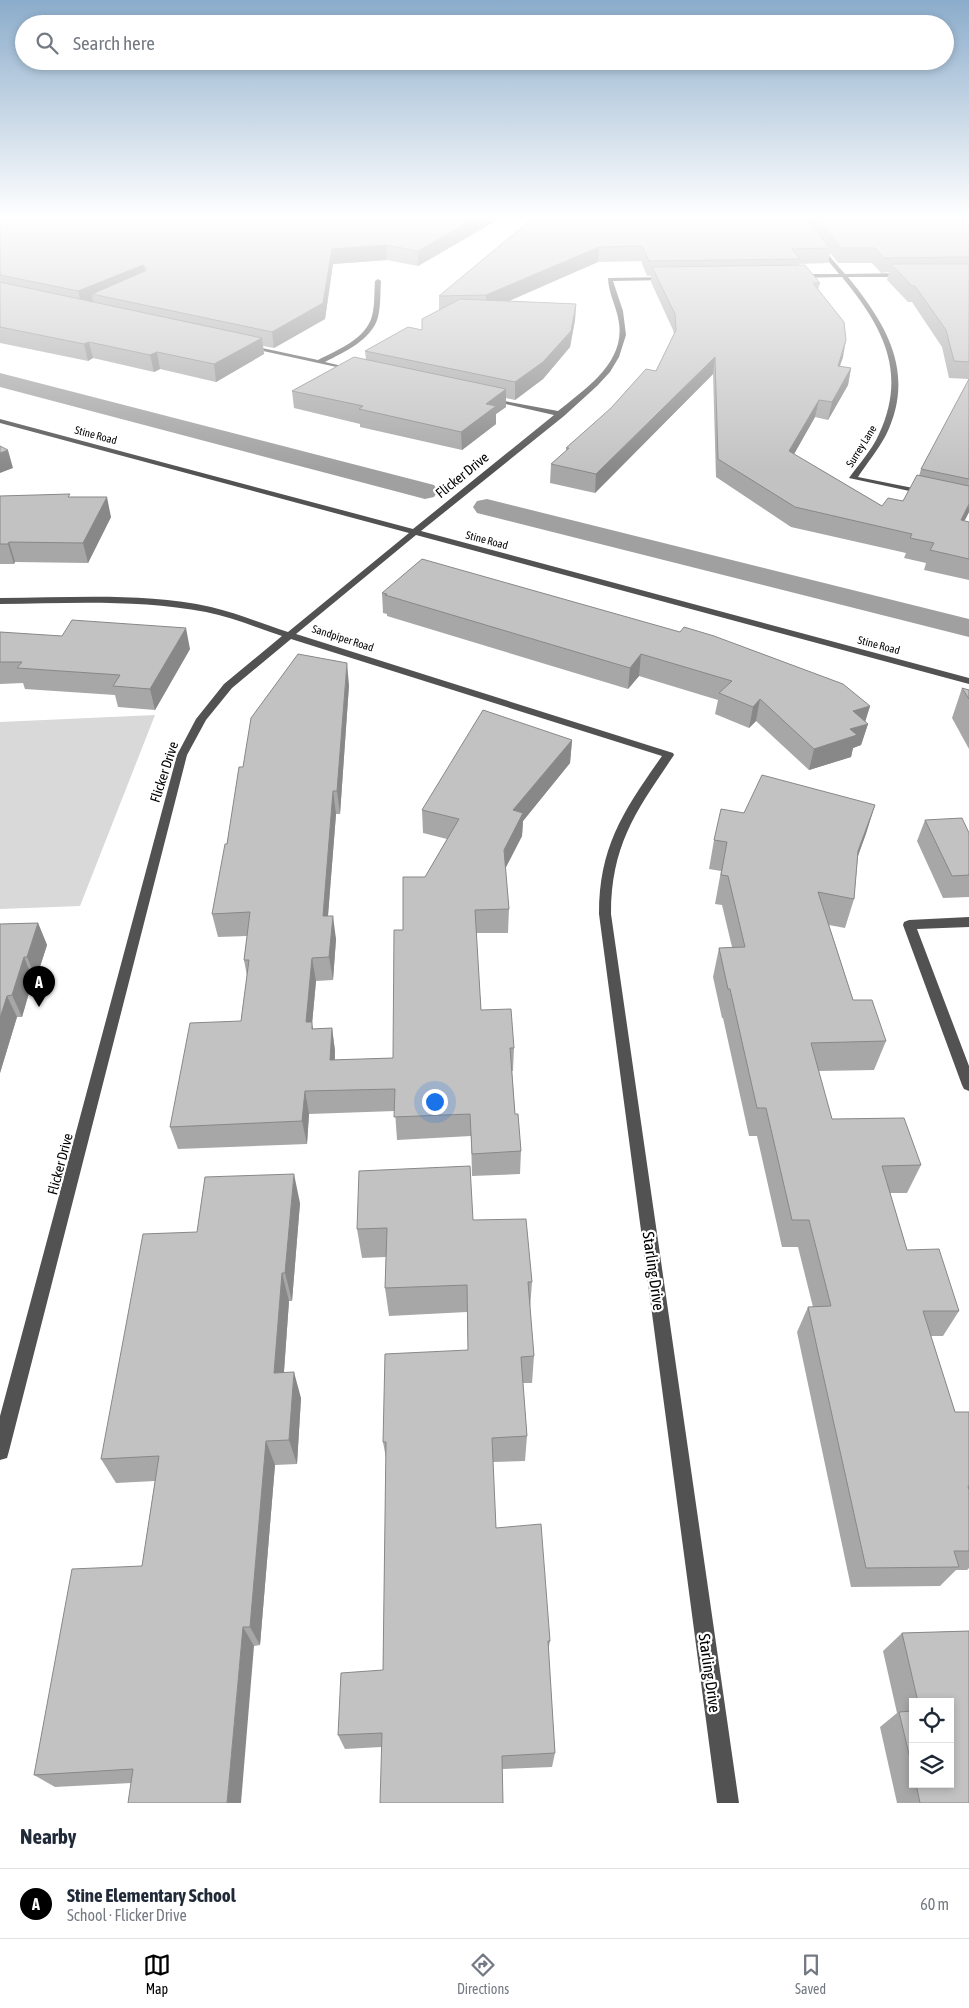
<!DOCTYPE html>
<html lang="en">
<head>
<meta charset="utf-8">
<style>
  body { margin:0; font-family:"Asap Condensed",sans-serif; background:#f2f2f3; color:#1f2937 }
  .controls { position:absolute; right:15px; bottom:15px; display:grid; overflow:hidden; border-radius:0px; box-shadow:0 2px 8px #0003 }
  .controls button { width:45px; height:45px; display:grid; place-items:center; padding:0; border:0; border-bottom:1px solid #e0e1e3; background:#fff; color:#1f2937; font:25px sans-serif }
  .you { position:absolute; left:434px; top:1101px; width:18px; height:18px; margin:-12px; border:4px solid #fff; border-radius:50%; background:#1a73e8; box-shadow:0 0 0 8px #1a73e833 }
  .badge { display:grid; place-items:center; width:32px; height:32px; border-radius:50%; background:#000; color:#fff; font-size:16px; font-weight:700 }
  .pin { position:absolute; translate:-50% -41px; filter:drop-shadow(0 1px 2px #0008) }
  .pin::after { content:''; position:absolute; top:26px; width:18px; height:15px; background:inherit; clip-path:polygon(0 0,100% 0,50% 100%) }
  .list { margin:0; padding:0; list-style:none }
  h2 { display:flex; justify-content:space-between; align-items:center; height:65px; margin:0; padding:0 20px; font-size:21px }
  h2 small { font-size:16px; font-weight:400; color:#747a83 }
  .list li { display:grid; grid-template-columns:32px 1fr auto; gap:15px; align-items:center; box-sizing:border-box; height:70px; padding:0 20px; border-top:1px solid #e0e1e3 }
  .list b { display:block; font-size:19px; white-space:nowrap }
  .list p { margin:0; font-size:16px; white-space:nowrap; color:#747a83 }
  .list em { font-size:16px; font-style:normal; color:#747a83 }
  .icon { flex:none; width:28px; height:28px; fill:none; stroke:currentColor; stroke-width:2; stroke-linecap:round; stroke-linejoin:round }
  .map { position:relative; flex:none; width:969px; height:1803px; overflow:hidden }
  .search { position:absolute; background:#fff; box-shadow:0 2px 8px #0003; left:15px; right:15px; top:15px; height:55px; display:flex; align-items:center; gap:12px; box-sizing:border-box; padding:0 18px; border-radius:28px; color:#747a83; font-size:19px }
  .sheet { height:135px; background:#fff }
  nav { display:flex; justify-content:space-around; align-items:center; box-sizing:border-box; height:70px; border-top:1px solid #e0e1e3; background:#fff; font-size:14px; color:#747a83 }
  nav a { display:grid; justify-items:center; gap:2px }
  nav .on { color:#000 }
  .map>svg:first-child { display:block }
</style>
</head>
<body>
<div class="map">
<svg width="969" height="1803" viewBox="0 0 969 1803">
  <rect width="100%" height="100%" fill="#fff"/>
  <path fill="#d9d9d9" d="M 155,715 L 80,906 L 0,909 L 0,722 Z"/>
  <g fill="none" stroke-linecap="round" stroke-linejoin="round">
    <path fill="#a0a0a0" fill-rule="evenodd" d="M 0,373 L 434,485 L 438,491 L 434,497 L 425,499 L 0,387 Z
      M 487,499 L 969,619 L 969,637 L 477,513 L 473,507 L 477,501 Z"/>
    <path fill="#525252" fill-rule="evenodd" d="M 819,244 L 845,274 L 904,273 L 907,275 L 904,277 L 848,277 C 887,325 916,373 886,435 C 878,450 867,463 858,477 L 928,491 L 928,495 L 849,478 C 859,464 872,450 879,434 C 908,371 882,326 842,277 L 799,278 L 796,276 L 799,274 L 839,274 L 816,246 Z
      M 669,277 L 667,280 L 613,281 L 623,311 L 626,335 L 619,357 L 610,372 L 597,386 L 564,416 L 421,531 L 969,678 L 969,684 L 416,535 L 296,634 L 673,753 L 674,755 C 637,810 611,844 611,914 L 739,1803 L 717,1803 L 599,914 C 599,846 624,810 662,756 L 291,639 L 232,688 L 206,720 L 187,755 L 9,1451 L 7,1458 L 0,1460 L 0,1416 L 177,755 L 196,719 L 224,684 L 282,636 C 257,628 232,617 206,612 C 138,599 69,603 0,604 L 0,598 C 70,598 142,592 211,607 C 237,613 263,624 288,632 L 409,533 L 0,423 L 0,419 L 413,529 L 554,415 L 488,400 L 488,398 L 558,411 C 585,389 625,363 619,323 C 617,308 608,292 608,278 Z
      M 378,279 L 381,281 C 380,293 381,305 378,317 C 372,340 344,352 325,362 L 355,369 L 355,371 L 245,347 L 248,345 L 318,360 C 337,350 366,339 372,316 C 375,305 374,293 375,281 Z
      M 969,917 L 969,927 L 917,929 L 969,1066 L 969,1091 L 964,1089 L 962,1085 L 903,925 L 904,922 L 909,920 Z"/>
  </g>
  <path fill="#a7a7a7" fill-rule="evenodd" d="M 0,218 L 501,218 L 418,266 L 387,260 L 333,264 L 325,319 L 274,348 L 263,346 L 264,354 L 216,382 L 160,369 L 154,372 L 93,358 L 88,361 L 0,343 Z
    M 533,218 L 969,218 L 969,512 L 964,521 L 969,522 L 969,580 L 924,570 L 926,563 L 904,558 L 906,553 L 791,527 L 716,477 L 713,374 L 595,493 L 550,483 L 551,464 L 566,451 L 566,448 L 656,371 L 674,334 L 673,330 L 651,282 L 651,276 L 647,276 L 641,261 L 598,262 L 508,301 L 576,304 L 575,320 L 570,347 L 543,379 L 515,400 L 506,398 L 506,407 L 496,414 L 496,424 L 462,450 L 360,427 L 360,424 L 294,408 L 292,391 L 366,359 L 365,351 L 422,330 L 439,310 L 439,296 ZM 830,253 L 838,263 L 872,263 L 881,273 L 889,272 L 887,280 L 908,302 L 912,302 L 942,347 L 949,378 L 969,379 L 921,469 L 919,476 L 903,501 L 882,506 L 794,454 L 815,417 L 828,420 L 848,385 L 851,368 L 839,367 L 843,357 L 818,290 L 820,283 L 799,265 L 799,264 L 828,263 Z
    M 0,496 L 70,497 L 111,517 L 88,563 L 15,562 L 14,564 L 0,564 Z
    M 382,593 L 870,706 L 865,722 L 868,724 L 861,745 L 853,748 L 851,757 L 809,770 L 756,721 L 749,728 L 715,714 L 718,700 L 639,676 L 628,689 L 387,616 L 387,614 L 383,613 Z
    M 0,632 L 190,649 L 155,710 L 118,707 L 115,695 L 25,689 L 23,683 L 0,684 Z
    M 349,685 L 340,814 L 336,814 L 328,916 L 336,939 L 333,980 L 316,981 L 312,1024 L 313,1029 L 332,1028 L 335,1051 L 335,1060 L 393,1058 L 403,930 L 425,877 L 447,839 L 423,833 L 422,810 L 572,740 L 570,763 L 523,821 L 522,836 L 505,869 L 509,909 L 508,933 L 476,933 L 481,1010 L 514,1048 L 513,1071 L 512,1071 L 515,1114 L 521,1151 L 520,1174 L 472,1176 L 471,1136 L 397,1140 L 395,1111 L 309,1114 L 307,1144 L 178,1149 L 170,1127 L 241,1021 L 247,976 L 244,960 L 247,936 L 218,937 L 212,914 L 243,767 Z
    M 962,688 L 969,690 L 969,749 L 952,718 Z
    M 875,805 L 858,856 L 854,899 L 845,928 L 829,925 L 853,1000 L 886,1041 L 874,1070 L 818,1071 L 832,1119 L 921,1165 L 907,1193 L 890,1193 L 907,1250 L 959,1311 L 943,1336 L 931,1336 L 955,1412 L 969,1412 L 969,1568 L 967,1570 L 956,1570 L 940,1586 L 851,1587 L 797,1332 L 808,1307 L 813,1307 L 798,1247 L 782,1247 L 757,1136 L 749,1136 L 723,1018 L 722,1018 L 713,977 L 719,948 L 732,947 L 722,905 L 715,904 L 721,871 L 709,869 L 714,840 L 744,813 Z
    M 925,820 L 969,833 L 969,897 L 943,898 L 917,841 Z
    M 38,923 L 47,945 L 36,979 L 33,979 L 22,1017 L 17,1017 L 0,1073 L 0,924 Z
    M 300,1203 L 292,1301 L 289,1301 L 284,1372 L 301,1398 L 297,1464 L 275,1465 L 260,1645 L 254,1646 L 131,1783 L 55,1787 L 34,1775 L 142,1566 L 155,1481 L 116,1483 L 101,1459 L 197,1232 Z
    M 473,1220 L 532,1282 L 530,1309 L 534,1356 L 532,1383 L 523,1383 L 527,1436 L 525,1461 L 493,1462 L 496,1528 L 550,1641 L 548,1651 L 555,1753 L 552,1767 L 502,1769 L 381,1747 L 345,1749 L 338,1735 L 383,1670 L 386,1458 L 383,1442 L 468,1350 L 467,1312 L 389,1316 L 385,1288 L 386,1257 L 362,1258 L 357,1229 Z
    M 969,1631 L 969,1803 L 897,1803 L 880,1727 L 897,1713 L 883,1651 L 902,1633 ZM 913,1702 L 950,1702 L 950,1784 L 913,1784 Z"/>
  <path fill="#888" d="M 476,218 L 501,218 L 418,266 L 418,251 Z
    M 386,245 L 387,260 L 333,264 L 325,319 L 274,348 L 272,332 L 332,249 Z
    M 599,247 L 598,262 L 486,311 L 486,295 Z
    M 143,265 L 146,280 L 92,294 L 93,302 L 82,307 L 78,291 Z
    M 576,304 L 575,320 L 570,347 L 543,379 L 515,400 L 515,382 Z
    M 262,338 L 264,354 L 216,382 L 214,364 Z
    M 846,340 L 843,357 L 834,384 L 838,366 Z
    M 89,342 L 93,358 L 88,361 L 84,344 Z
    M 157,352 L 160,369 L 154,372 L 150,355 Z
    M 715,357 L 713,374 L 595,493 L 596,474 Z
    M 851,368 L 848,385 L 828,420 L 832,402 Z
    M 506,389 L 506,407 L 496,414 L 496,424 L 462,450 L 461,432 L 486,404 Z
    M 819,400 L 815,417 L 785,470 L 789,451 Z
    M 8,450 L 13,468 L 0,473 L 0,453 Z
    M 107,497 L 111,517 L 88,563 L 83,543 Z
    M 969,504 L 969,512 L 955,540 L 961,520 Z
    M 9,542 L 15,562 L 14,564 L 8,544 Z
    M 186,628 L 190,649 L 155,710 L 150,689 Z
    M 641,654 L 639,676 L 628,689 L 630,668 Z
    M 347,663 L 349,685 L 340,814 L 337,791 Z
    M 760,699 L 756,721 L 749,728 L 753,707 Z
    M 870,706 L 864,725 L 868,724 L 861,745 L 853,748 L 851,757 L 809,770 L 814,749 L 853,711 Z
    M 572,740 L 570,763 L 523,821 L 522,836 L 503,873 L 504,850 L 513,810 Z
    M 333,791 L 336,814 L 326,940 L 323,916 Z
    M 875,805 L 866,834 L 849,880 L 858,851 Z
    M 333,916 L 336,939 L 333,980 L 329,957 Z
    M 38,923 L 47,945 L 36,979 L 27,957 Z
    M 24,957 L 33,979 L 22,1017 L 12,995 Z
    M 312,958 L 316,981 L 312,1024 L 316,1045 L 306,1022 Z
    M 7,996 L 17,1017 L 0,1073 L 0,1018 Z
    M 332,1028 L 335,1051 L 334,1083 L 330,1060 Z
    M 305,1091 L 309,1114 L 307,1144 L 302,1121 Z
    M 294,1174 L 300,1203 L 292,1301 L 285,1273 Z
    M 282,1273 L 289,1301 L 282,1398 L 274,1373 Z
    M 294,1372 L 301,1398 L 297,1464 L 289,1440 Z
    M 266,1441 L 275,1465 L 260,1645 L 250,1627 Z
    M 243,1627 L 254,1646 L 241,1803 L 227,1803 Z"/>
  <path fill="#c2c2c2" stroke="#888" d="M 0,218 L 476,218 L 418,251 L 386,245 L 332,249 L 323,303 L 272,332 L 92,294 L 145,271 L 146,269 L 143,265 L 78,291 L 0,275 Z
    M 533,218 L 806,218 L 830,248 L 792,249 L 800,259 L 649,261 L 642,246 L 599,247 L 486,295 L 439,296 Z
    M 816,218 L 969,218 L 969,257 L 884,258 L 875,248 L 841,248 Z
    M 891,264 L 969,264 L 969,362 L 954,361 L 946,330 L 915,286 L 912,286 Z
    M 805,265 L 820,283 L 813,283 L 844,322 L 846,340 L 838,366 L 851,368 L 832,402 L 819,400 L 789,451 L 882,506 L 888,498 L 903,501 L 917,475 L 969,486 L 969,504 L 961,520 L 969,522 L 969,559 L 930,550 L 934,543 L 910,538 L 912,534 L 795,507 L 718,459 L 715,357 L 596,474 L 551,464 L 569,448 L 566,448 L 611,408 L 646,369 L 656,371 L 676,330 L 675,314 L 652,267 Z
    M 0,282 L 262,338 L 214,364 L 157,352 L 150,355 L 89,342 L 84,344 L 0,327 Z
    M 460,299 L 576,304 L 571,331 L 543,362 L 515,382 L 365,351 L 408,327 L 422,330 L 422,319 Z
    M 354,357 L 506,389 L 486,404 L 496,406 L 461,432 L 359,409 L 363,406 L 292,391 Z
    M 969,379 L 969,479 L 921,469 Z
    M 0,446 L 8,450 L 0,453 Z
    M 70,494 L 68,497 L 107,497 L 83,543 L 9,542 L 8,544 L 0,544 L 0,496 Z
    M 422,559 L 680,632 L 684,627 L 714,636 L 843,684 L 870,706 L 853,711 L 868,724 L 850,729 L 857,735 L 814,749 L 760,699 L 753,707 L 719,693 L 732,681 L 641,654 L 630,668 L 385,595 L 387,594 L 382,593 Z
    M 72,620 L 186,628 L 150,689 L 113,686 L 120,675 L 17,668 L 22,662 L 0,662 L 0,632 L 62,636 Z
    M 298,654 L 347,663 L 337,791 L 333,791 L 323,916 L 333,916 L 329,957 L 312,958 L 306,1022 L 312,1022 L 312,1029 L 332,1028 L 330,1060 L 393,1058 L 394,930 L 403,930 L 403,877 L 425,877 L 459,819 L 422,810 L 483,710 L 572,740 L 513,810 L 523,813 L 504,850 L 509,909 L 475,910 L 481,1010 L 511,1009 L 514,1048 L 510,1048 L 515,1114 L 518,1114 L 521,1151 L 472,1154 L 470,1114 L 394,1117 L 395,1089 L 305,1091 L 302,1121 L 170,1127 L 190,1023 L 241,1021 L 249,960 L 244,960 L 250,912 L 212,914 L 225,844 L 227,844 L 239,767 L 243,767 L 251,718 Z
    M 962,688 L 969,690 L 969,699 Z
    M 762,775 L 875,805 L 858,851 L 854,899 L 818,892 L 853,1000 L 872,1000 L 886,1041 L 811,1043 L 832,1119 L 904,1118 L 921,1165 L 882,1166 L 907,1250 L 939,1249 L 959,1311 L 923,1311 L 955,1412 L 969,1412 L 969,1486 L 968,1486 L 969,1490 L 969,1551 L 954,1551 L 959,1567 L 866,1568 L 808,1307 L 831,1306 L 809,1220 L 792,1220 L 766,1108 L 757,1108 L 730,989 L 728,989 L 719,948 L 745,947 L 728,876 L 721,875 L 727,842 L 714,840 L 721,809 L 744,813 Z
    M 962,818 L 969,833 L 969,875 L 952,876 L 925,820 Z
    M 38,923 L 27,957 L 24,957 L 12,995 L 7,996 L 0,1018 L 0,924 Z
    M 470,1166 L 473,1220 L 526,1219 L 532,1282 L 528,1282 L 534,1356 L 521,1357 L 527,1436 L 492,1438 L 496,1528 L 541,1524 L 550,1641 L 548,1641 L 555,1753 L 502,1756 L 503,1803 L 380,1803 L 382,1733 L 338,1735 L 341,1673 L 383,1670 L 386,1442 L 383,1442 L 385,1354 L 468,1350 L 467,1285 L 385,1288 L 387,1228 L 357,1229 L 359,1171 Z
    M 294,1174 L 285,1273 L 282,1273 L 274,1373 L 294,1372 L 289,1440 L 266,1441 L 250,1627 L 243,1627 L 227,1803 L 128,1803 L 133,1769 L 34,1775 L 72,1569 L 142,1566 L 159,1456 L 101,1459 L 143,1234 L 197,1232 L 205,1177 Z
    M 969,1631 L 969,1803 L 920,1803 L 916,1784 L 950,1784 L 950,1702 L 918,1702 L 902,1633 Z
    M 913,1711 L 913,1771 L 899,1712 Z"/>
  <linearGradient id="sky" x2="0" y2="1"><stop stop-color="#8baccb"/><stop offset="0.46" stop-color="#fff"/><stop offset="1" stop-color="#fff" stop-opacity="0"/></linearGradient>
  <rect width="969" height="471" fill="url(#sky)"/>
  <g text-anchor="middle" stroke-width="4.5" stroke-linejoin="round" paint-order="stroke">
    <g font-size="11" fill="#000" stroke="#fff">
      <text transform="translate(96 435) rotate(15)" y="4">Stine Road</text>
      <text transform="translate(861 446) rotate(-58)" y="4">Surrey Lane</text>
      <text transform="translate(487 540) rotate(15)" y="4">Stine Road</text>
      <text transform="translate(343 638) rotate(18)" y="4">Sandpiper Road</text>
      <text transform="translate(879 645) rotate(15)" y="4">Stine Road</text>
    </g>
    <g font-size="14" fill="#000" stroke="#fff">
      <text transform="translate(462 475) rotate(-39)" y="5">Flicker Drive</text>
      <text transform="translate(164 772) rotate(-72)" y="5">Flicker Drive</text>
      <text transform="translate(60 1164) rotate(-75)" y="5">Flicker Drive</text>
    </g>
    <g font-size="16" fill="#000" stroke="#fff">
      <text transform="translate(654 1271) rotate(82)" y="6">Starling Drive</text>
      <text transform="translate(710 1673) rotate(82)" y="6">Starling Drive</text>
    </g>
  </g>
</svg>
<div class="controls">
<button><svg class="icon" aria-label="locate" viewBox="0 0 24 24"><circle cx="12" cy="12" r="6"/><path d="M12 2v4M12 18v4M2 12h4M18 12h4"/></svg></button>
<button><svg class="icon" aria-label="layers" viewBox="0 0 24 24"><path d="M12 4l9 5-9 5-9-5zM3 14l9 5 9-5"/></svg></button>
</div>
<div class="you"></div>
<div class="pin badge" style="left:39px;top:1007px">A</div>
<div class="search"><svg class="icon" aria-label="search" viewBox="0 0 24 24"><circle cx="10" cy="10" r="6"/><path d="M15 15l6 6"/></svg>Search here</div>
</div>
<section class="sheet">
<h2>Nearby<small></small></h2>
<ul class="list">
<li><span class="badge">A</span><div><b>Stine Elementary School</b><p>School · Flicker Drive</p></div><em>60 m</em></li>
</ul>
</section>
<nav>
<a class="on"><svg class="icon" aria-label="map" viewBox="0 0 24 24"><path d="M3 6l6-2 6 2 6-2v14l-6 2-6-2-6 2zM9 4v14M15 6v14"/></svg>Map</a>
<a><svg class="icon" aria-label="directions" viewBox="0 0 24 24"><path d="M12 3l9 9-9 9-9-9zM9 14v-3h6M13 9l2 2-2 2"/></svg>Directions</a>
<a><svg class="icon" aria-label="saved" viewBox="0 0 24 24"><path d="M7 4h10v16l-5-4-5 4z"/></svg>Saved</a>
</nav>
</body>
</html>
